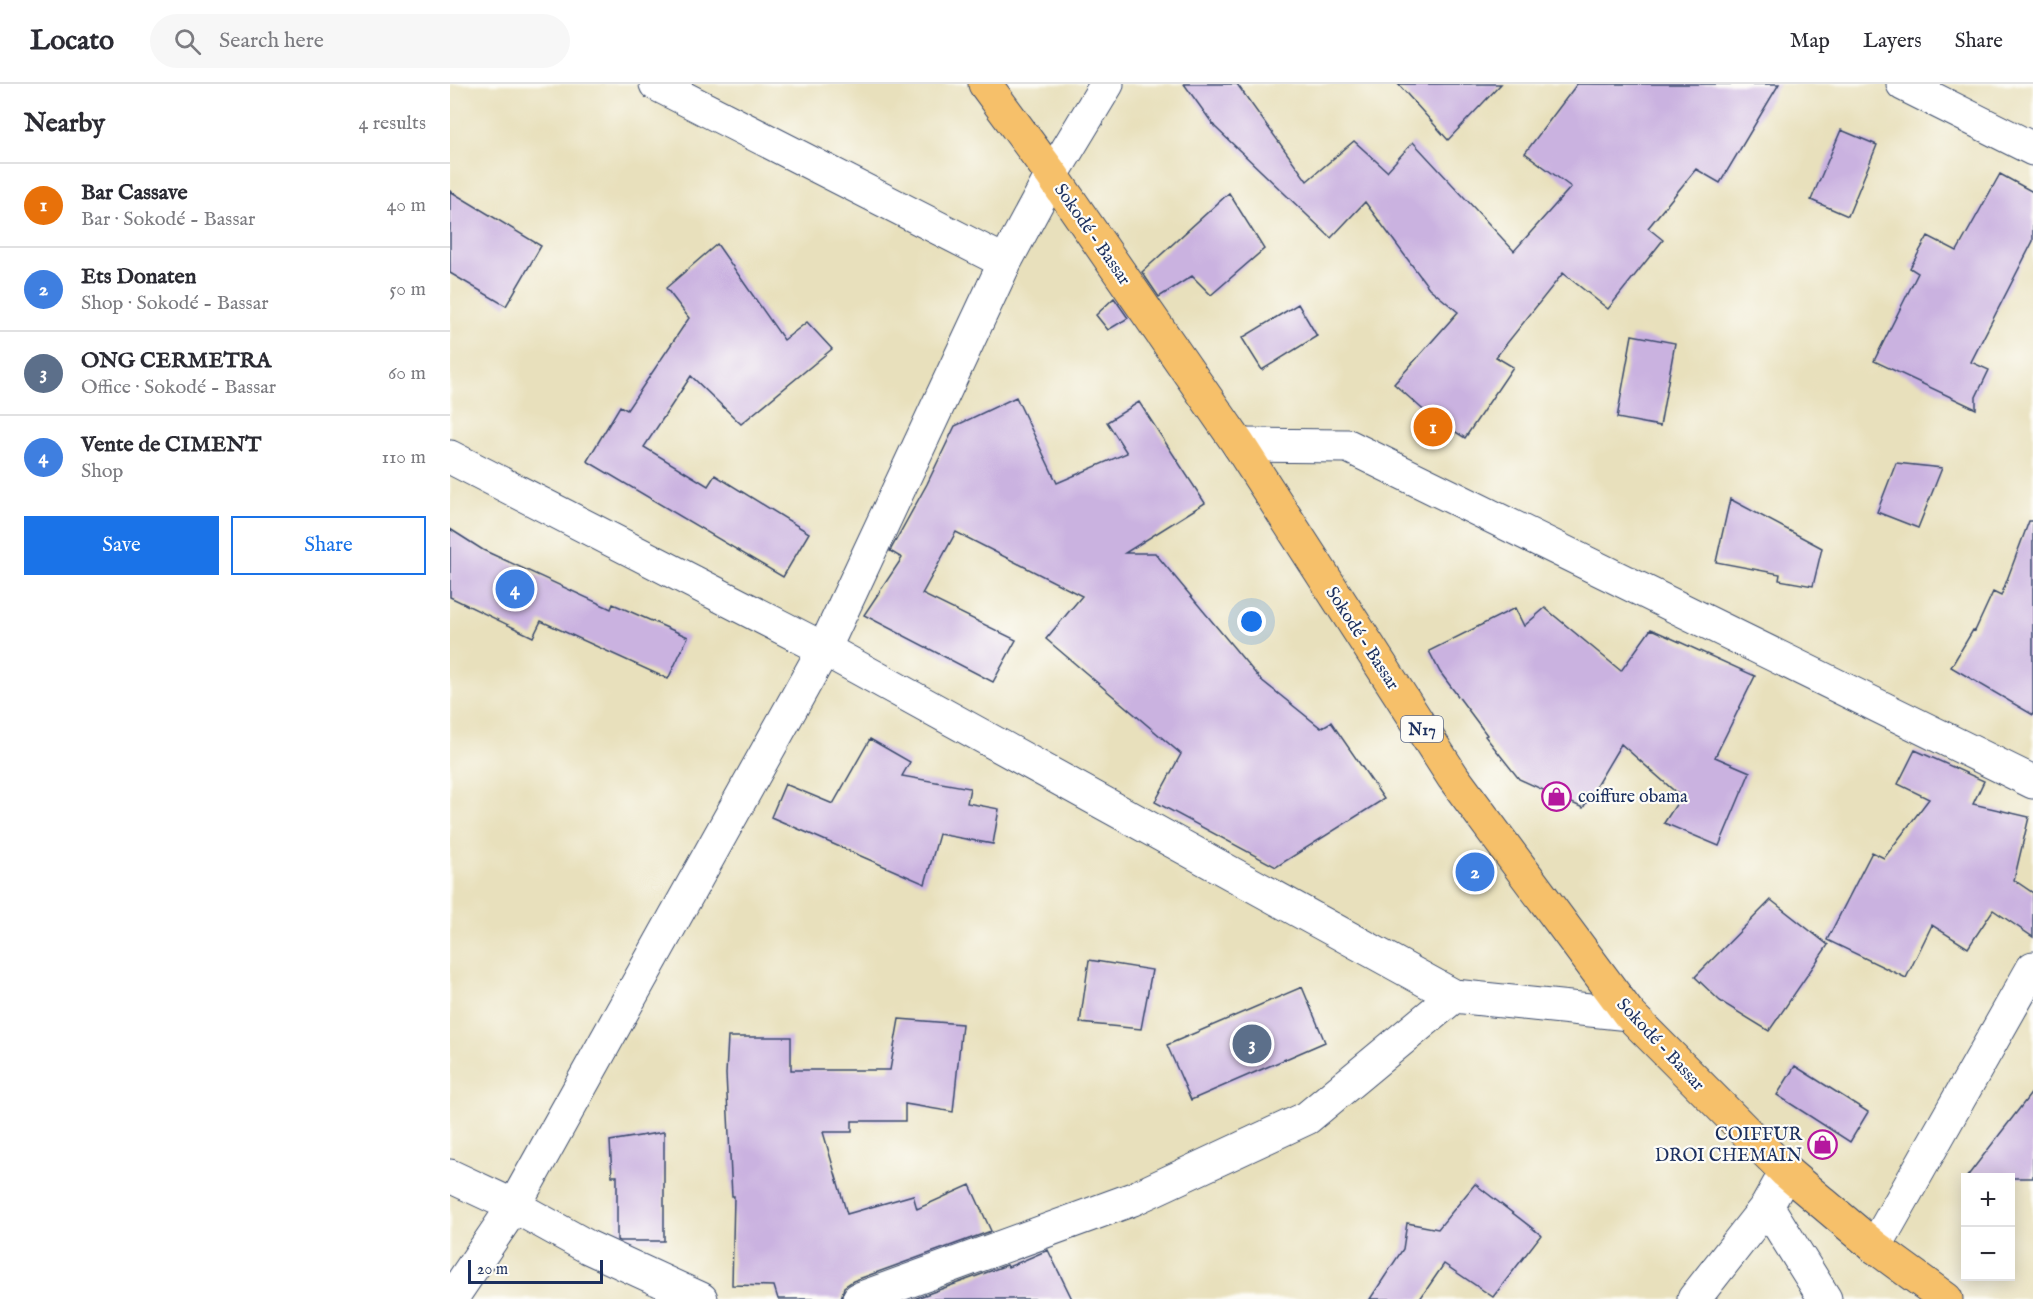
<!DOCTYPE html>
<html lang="en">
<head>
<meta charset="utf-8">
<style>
  body { margin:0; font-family:"IM FELL English",serif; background:#f7f7f7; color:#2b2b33 }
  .controls { position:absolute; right:18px; bottom:18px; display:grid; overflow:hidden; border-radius:0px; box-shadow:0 3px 15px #0003 }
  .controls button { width:54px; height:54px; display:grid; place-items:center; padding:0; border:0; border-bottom:2px solid #e1e1e2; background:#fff; color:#2b2b33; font:30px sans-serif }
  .scale { position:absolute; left:18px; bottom:15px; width:135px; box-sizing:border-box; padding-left:6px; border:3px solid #1b2f5e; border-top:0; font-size:16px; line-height:21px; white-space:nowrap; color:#1b2f5e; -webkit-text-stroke:4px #fdfcf7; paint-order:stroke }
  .you { position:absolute; left:802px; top:538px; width:21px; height:21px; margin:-15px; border:4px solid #fff; border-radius:50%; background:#1a73e8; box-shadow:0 0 0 9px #1a73e833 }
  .badge { display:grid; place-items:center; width:39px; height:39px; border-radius:50%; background:#1a73e8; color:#fff; font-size:20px; font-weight:700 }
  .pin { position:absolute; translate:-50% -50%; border:3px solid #fff; box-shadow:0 2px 6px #0006 }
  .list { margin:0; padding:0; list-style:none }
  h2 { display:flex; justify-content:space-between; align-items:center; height:78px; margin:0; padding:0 24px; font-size:26px }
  h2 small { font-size:20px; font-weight:400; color:#7c7c81 }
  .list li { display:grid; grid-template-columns:39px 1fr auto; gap:18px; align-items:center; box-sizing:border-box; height:84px; padding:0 24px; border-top:2px solid #e1e1e2 }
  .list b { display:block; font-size:22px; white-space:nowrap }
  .list p { margin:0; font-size:20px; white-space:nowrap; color:#7c7c81 }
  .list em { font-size:20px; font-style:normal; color:#7c7c81 }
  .actions { display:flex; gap:12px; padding:18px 24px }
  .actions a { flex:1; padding:14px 0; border:2px solid #1a73e8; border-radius:0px; text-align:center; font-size:21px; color:#1a73e8 }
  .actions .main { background:#1a73e8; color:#fff }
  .icon { flex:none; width:33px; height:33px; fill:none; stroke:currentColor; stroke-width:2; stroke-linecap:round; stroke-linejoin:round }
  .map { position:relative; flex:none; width:1583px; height:1215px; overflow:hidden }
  header { display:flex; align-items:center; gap:36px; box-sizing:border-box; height:84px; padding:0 30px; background:#fff; border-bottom:2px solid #e1e1e2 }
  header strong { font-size:28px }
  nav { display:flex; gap:33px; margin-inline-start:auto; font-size:21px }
  .search { width:420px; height:54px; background:#f7f7f7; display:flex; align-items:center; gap:15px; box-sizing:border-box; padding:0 21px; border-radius:33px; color:#7c7c81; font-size:22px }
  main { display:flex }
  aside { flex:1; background:#fff }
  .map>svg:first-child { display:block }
</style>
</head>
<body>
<header>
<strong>Locato</strong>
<div class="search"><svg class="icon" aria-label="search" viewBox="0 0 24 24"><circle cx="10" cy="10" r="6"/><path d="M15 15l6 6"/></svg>Search here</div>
<nav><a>Map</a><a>Layers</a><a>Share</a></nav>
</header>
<main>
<aside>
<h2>Nearby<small>4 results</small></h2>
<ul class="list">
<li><span class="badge" style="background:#e8710a">1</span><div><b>Bar Cassave</b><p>Bar · Sokodé - Bassar</p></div><em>40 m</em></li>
<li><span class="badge" style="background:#3f7fe0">2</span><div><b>Ets Donaten</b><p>Shop · Sokodé - Bassar</p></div><em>50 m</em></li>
<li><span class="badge" style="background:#5c6f8a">3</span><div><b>ONG CERMETRA</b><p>Office · Sokodé - Bassar</p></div><em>60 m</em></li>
<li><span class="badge" style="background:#3f7fe0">4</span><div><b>Vente de CIMENT</b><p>Shop</p></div><em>110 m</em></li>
</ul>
<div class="actions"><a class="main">Save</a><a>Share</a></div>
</aside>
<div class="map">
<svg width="1583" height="1215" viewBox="0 0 1583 1215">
  <rect width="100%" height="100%" fill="#fdfcf7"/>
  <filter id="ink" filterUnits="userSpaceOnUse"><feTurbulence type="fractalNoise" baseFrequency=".0167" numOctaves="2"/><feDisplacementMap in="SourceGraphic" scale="12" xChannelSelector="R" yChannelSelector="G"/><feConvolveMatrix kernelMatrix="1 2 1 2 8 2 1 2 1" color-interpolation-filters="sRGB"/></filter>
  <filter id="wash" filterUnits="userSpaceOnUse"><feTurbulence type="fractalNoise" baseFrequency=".008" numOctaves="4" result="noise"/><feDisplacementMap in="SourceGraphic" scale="24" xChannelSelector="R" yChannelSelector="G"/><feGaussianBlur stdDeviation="1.35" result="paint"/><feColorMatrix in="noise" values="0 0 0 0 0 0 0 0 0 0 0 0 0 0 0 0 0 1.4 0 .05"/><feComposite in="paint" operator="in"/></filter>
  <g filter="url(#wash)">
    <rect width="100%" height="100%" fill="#e8e0bc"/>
    <g id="blocks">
      <path fill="#cab2e0" d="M 734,0 L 787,0 L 857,97 L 904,57 L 937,87 L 963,58 L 1064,167 L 1121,103 L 1075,69 L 1127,0 L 1329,0 L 1270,99 L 1246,85 L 1198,144 L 1213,156 L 1158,225 L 1113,189 L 1046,273 L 1063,283 L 1015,354 L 979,331 L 944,300 L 1008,228 L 979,204 L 915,118 L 881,154 L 765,43 Z
        M 948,0 L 1051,0 L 998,56 Z
        M 1391,46 L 1427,61 L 1398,132 L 1361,116 Z
        M 1550,90 L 1583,108 L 1583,157 L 1521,278 L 1539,286 L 1526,313 L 1526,325 L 1424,277 L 1468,189 L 1460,184 L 1478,152 L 1507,167 Z
        M 0,107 L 91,162 L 56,222 L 0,189 Z
        M 779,109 L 814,165 L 761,211 L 742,192 L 709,213 L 692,188 Z
        M 267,160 L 334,256 L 357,238 L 382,265 L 291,340 L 241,292 L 194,363 L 258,402 L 265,391 L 359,449 L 333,493 L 137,377 L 170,322 L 177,326 L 239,234 L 216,204 Z
        M 664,214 L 678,234 L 658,246 L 646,231 Z
        M 848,220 L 867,252 L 812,286 L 792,254 Z
        M 1182,251 L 1225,259 L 1210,342 L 1167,334 Z
        M 566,313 L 607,399 L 677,369 L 657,338 L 689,318 L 755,419 L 675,469 L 705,469 L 810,595 L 871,644 L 881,638 L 934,715 L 826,783 L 705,718 L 731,670 L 596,555 L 632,512 L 506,448 L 472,510 L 566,556 L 543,598 L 414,531 L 452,474 L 440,467 L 477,400 L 505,342 Z
        M 1446,379 L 1492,384 L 1468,444 L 1427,428 Z
        M 1280,415 L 1372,464 L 1363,502 L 1329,496 L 1330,490 L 1266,478 Z
        M 1579,437 L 1583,437 L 1583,631 L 1501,583 L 1523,546 L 1525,547 L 1543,508 L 1551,512 Z
        M 0,445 L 33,466 L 161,525 L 163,520 L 238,553 L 218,595 L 91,537 L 83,553 L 0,513 Z
        M 1065,524 L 1074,542 L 1095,524 L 1171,587 L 1201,545 L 1305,592 L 1265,673 L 1300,688 L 1269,762 L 1214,739 L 1231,713 L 1171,660 L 1133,724 L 1069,695 L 1035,652 L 1037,651 L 990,588 L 979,567 Z
        M 420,655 L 460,678 L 452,692 L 520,704 L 517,719 L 549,725 L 543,760 L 489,750 L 475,800 L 321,733 L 335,700 L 383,720 Z
        M 1465,666 L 1534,697 L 1523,720 L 1579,733 L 1564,796 L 1583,809 L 1583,853 L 1543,826 L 1518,864 L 1482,841 L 1456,894 L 1377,856 L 1422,768 L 1434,774 L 1479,715 L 1448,700 Z
        M 1321,816 L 1378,861 L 1319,947 L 1270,917 L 1245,893 Z
        M 639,876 L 702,886 L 691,945 L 630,939 Z
        M 852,903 L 875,958 L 741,1016 L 717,961 Z
        M 449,935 L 512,940 L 503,1028 L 455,1020 L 455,1037 L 402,1037 L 402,1048 L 373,1048 L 397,1130 L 463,1111 L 467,1125 L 520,1101 L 541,1147 L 403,1197 L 394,1203 L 391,1215 L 328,1215 L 324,1202 L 282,1201 L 284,1112 L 282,1112 L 276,990 L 278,953 L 341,953 L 341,986 L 440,986 Z
        M 1345,982 L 1418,1028 L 1400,1058 L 1327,1011 Z
        M 1583,1007 L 1583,1094 L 1516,1094 Z
        M 214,1048 L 214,1157 L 169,1157 L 167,1156 L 167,1092 L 162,1092 L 160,1057 Z
        M 1025,1100 L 1091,1151 L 1043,1213 L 994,1180 L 970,1215 L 920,1215 L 953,1165 L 957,1139 L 988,1145 Z
        M 598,1166 L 622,1215 L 464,1215 L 557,1181 L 558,1183 Z"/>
    </g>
  </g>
  <g filter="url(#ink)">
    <use href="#blocks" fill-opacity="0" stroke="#3a4a6c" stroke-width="1.5"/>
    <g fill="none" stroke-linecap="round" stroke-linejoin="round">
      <defs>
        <path id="street" d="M 206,0 L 555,178
          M 1453,0 L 1583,65
          M 789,361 L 898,362 L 1583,698
          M 0,373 L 374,565 L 1004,912 L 1179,930
          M 0,1092 L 64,1122 L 138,1163 L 251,1215
          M 1317,1122 L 1375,1215
          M 1425,1163 L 1583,884
          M 1,1215 L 64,1122 L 374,565 L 555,178 L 602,91 L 657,0
          M 409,1215 L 683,1115 L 857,1034 L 1004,912
          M 1244,1215 L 1317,1122 L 1336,1088"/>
        <path id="primary" d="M 535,0 L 602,91 L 789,361 L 1003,693 L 1179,930 L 1336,1088 L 1425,1163 L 1496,1215"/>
      </defs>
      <use href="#street" stroke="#3a4a6c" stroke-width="35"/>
      <use href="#primary" stroke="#3a4a6c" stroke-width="35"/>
      <use href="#street" stroke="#fff" stroke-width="33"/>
      <use href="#primary" stroke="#f6c06b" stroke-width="33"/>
    </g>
  </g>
  <defs>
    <symbol id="shop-ring" viewBox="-11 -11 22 22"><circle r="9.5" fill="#fdfcf7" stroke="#b5179e" stroke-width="1.5"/><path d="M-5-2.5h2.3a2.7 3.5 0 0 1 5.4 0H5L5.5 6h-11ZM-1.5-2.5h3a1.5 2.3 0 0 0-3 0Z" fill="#b5179e"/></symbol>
  </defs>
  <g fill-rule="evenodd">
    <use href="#shop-ring" x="1090" y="696" width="33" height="33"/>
    <use href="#shop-ring" x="1356" y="1044" width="33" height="33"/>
  </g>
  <g text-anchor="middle" stroke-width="4.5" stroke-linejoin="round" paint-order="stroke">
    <rect fill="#fdfcf7" stroke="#5f6c8c" stroke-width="1.5" x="951" y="632" width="42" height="26" rx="4.5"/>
    <g font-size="16" font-weight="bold" fill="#1b2f5e">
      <text x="972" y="651">N17</text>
    </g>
    <g font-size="18" fill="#1b2f5e" stroke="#fdfcf7">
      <text transform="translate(643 150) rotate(55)" y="6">Sokodé - Bassar</text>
      <text transform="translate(913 554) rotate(57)" y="6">Sokodé - Bassar</text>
      <text transform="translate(1211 960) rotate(47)" y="6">Sokodé - Bassar</text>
    </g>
    <g font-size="18" fill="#1b2f5e" stroke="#fdfcf7" text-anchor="start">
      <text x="1128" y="718">coiffure obama</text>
      <text x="1352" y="1056" text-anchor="end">COIFFUR<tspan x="1352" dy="21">DROI CHEMAIN</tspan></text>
    </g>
  </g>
</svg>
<div class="controls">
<button>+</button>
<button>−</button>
</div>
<div class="scale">20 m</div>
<div class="you"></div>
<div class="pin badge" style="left:983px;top:343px;background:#e8710a">1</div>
<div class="pin badge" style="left:1025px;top:788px;background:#3f7fe0">2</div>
<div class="pin badge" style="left:802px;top:960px;background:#5c6f8a">3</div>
<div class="pin badge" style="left:65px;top:505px;background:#3f7fe0">4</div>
</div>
</main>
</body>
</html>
